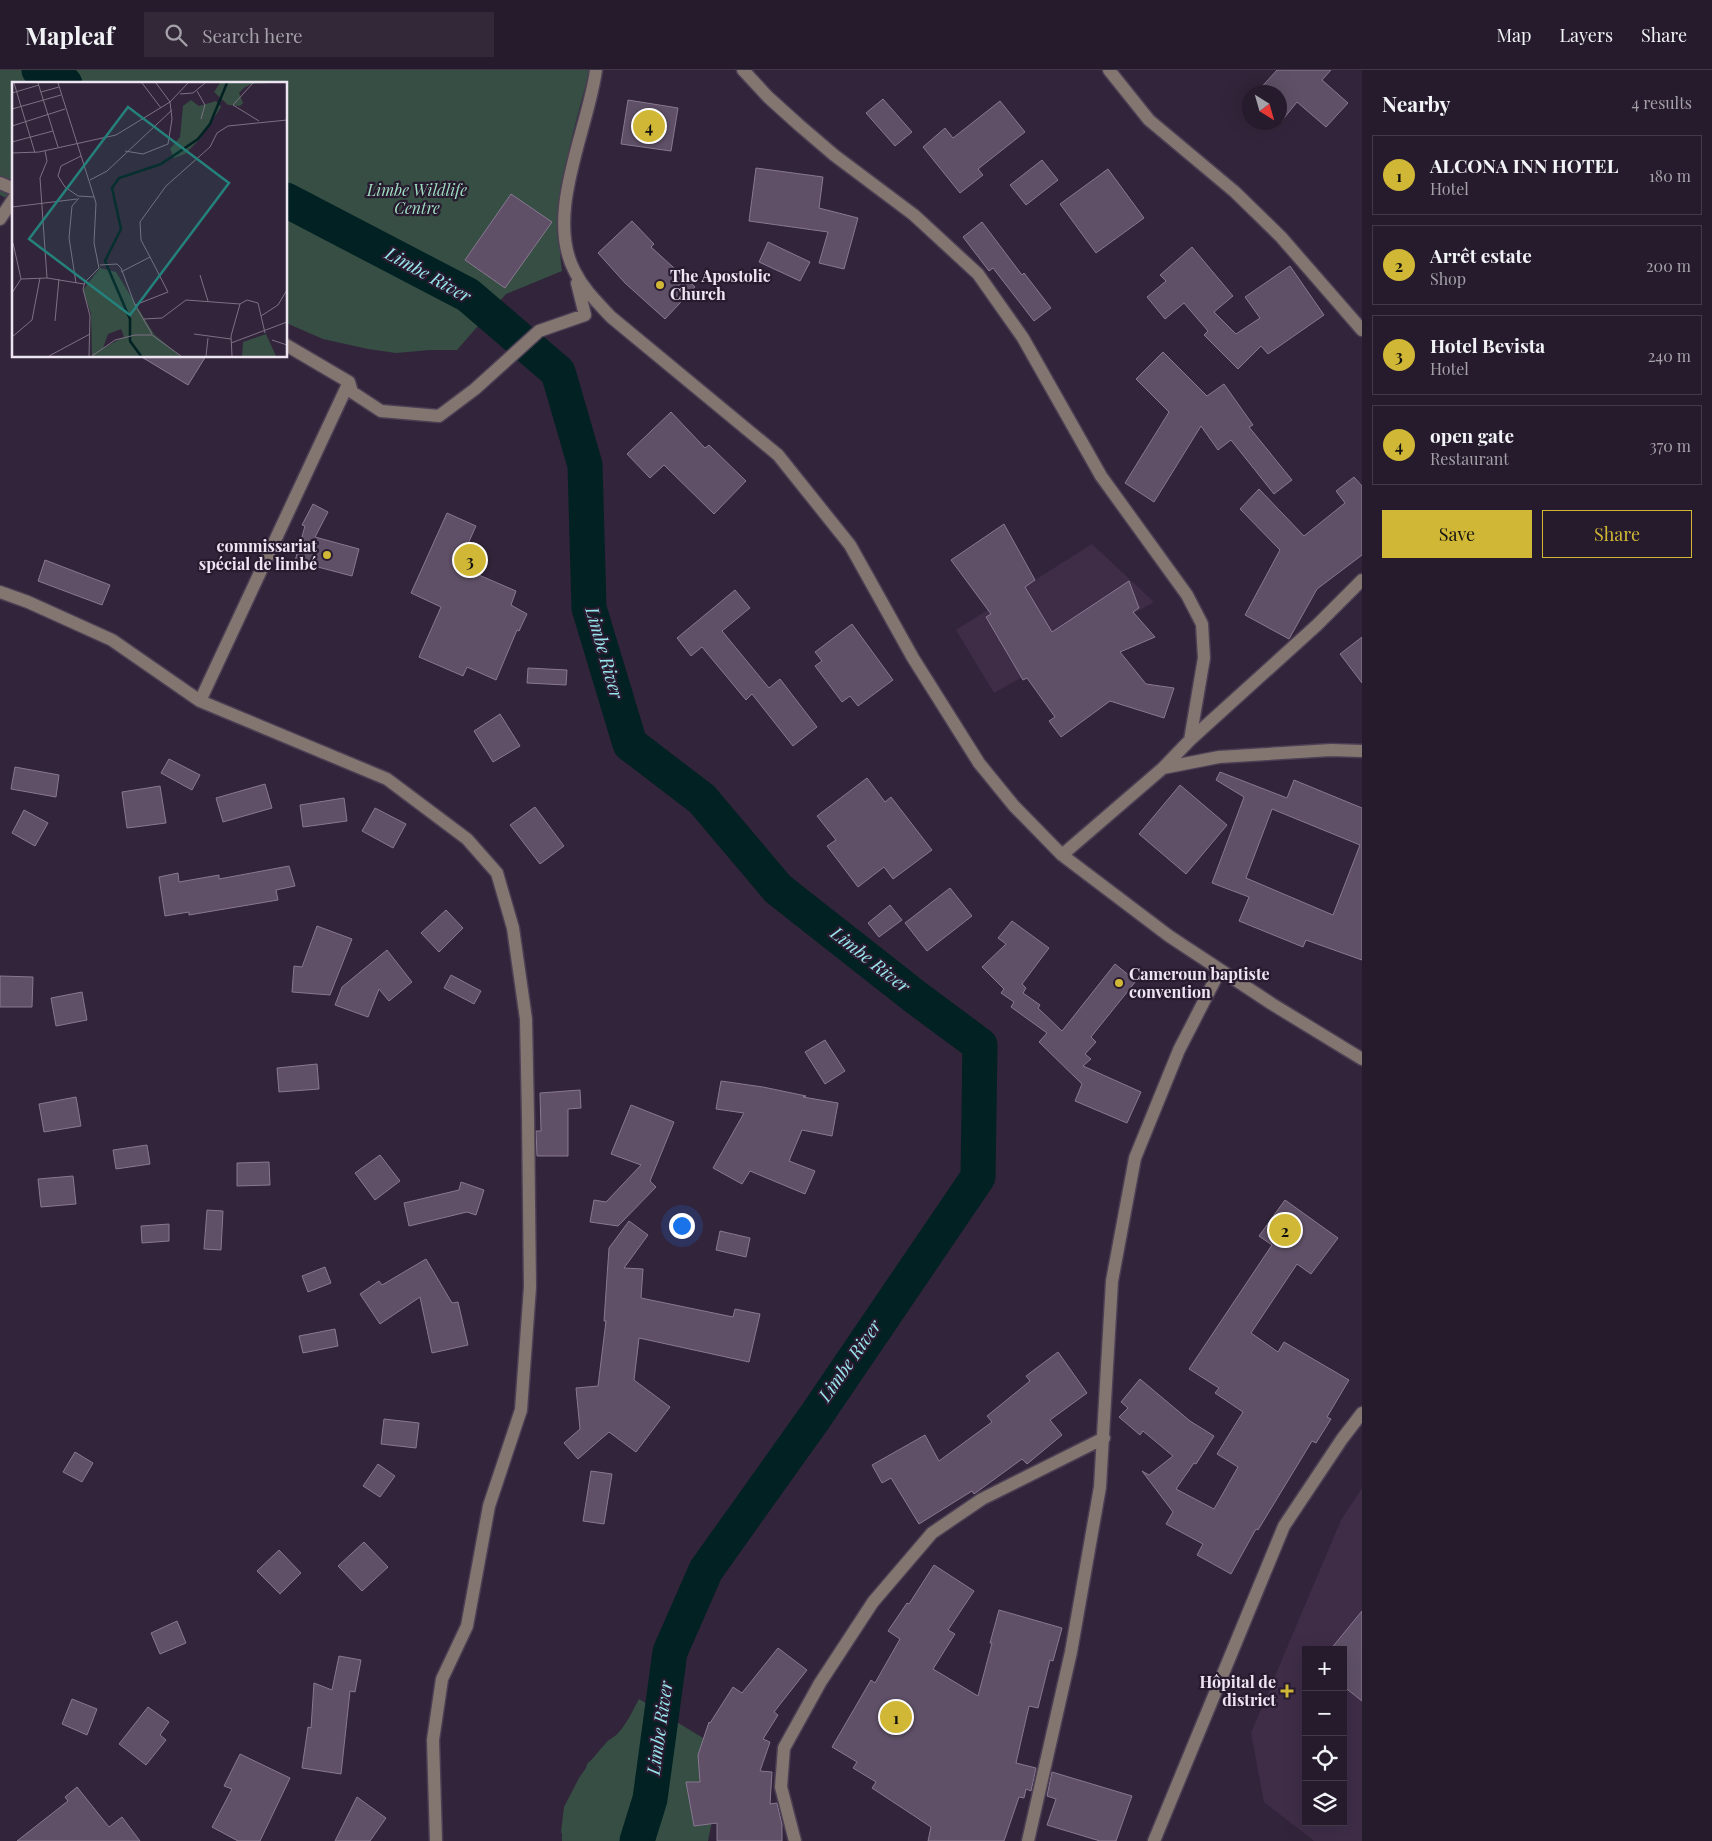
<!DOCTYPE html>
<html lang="en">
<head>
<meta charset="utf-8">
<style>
  body { margin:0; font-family:"Playfair Display",serif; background:#322838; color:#f1f3f6 }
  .controls { position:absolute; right:15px; bottom:15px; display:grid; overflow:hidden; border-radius:0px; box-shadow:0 5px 20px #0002 }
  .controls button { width:45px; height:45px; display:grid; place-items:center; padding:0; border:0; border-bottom:1px solid #423948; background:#261b2c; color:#f1f3f6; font:25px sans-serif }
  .compass { position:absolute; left:1242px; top:15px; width:45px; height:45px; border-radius:50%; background:#261b2c; box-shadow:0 5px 20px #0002; rotate:143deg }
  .you { position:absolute; left:681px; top:1155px; width:18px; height:18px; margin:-12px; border:4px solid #fff; border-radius:50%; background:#1a73e8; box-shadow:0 0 0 8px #1a73e833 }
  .badge { display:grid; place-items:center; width:32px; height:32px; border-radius:50%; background:#d0b736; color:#111; font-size:16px; font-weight:700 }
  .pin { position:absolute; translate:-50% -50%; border:2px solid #fff; box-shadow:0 1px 5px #0006 }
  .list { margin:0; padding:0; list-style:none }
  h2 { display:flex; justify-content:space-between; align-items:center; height:65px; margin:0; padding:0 20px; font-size:21px }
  h2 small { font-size:16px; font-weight:400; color:#a4a1a9 }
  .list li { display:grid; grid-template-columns:32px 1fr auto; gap:15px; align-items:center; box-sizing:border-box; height:80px; margin:0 10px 10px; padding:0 10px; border:1px solid #423948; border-radius:0px }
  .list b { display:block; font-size:19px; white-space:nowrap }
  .list p { margin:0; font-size:16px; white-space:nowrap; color:#a4a1a9 }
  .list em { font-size:16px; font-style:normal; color:#a4a1a9 }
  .actions { display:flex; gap:10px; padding:15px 20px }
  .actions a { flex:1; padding:11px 0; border:1px solid #d0b736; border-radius:0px; text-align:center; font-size:18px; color:#d0b736 }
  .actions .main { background:#d0b736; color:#111 }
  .icon { flex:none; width:28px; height:28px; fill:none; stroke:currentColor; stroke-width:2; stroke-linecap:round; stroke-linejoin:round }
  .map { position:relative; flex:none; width:1362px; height:1771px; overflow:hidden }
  header { display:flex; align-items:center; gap:30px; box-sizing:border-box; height:70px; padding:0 25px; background:#261b2c; border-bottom:1px solid #423948 }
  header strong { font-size:24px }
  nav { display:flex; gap:28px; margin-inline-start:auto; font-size:18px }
  .search { width:350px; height:45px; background:#322838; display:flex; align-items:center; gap:12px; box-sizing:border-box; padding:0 18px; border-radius:0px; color:#a4a1a9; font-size:19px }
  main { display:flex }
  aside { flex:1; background:#261b2c }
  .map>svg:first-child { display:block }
</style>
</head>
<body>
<header>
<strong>Mapleaf</strong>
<div class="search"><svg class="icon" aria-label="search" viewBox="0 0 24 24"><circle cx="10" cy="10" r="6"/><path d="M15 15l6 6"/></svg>Search here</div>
<nav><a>Map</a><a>Layers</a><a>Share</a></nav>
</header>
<main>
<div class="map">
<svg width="1362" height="1771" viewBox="0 0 1362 1771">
  <rect width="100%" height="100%" fill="#32243a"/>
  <path fill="#3f2d48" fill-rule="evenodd" d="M 1092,474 L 1154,532 L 994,623 L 956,560 Z
    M 1362,1418 L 1362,1771 L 1314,1771 L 1264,1732 L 1251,1663 L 1341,1450 ZM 1306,1580 L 1343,1580 L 1343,1752 L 1306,1752 Z"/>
  <path fill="#364e43" d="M 0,0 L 590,0 C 572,65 552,133 562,201 L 506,224 L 457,280 L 430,280 L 396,283 L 368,279 L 323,269 L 286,253 L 286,14 L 14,14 L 14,132 L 0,125 Z
    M 639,1629 L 726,1682 L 708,1771 L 562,1771 L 562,1764 L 561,1762 L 564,1737 L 579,1708 L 586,1698 L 587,1694 C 594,1688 599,1680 606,1673 C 609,1669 615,1667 618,1663 C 626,1655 633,1640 639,1629 Z"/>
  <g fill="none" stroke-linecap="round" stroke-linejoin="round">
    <path stroke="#012123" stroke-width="35" d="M 39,0 L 65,14
      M 286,130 L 468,225 L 558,302 L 585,395 L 589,538 L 630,674 L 702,729 L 778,819 L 914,926 L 980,975 L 978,1107 L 815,1347 L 706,1500 L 670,1582 L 650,1729 L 637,1771"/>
  </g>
  <path fill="#5f5067" stroke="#887891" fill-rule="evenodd" d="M 1277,0 L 1331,0 L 1322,10 L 1348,33 L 1326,57 L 1297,32 L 1280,53 L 1280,22 L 1257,22 Z
    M 883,29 L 912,62 L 895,76 L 866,43 Z
    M 628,30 L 678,38 L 671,81 L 621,74 Z
    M 1000,31 L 1025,62 L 978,99 L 983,105 L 960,123 L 923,77 L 945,58 L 953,68 Z
    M 1042,90 L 1058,110 L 1026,135 L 1010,115 Z
    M 756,98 L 823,107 L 819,138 L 858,148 L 844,199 L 819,193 L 828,162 L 749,151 Z
    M 1108,99 L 1144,148 L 1096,183 L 1060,134 Z
    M 511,124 L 552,152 L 505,218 L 465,190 Z
    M 632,151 L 654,174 L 651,177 L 695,217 L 665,249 L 625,213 L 598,183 Z
    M 982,152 L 1022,205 L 1024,203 L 1051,238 L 1034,251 L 993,198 L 989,201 L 963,167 Z
    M 768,172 L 810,192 L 800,211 L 759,192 Z
    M 1192,177 L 1233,226 L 1214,242 L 1236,264 L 1260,248 L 1245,227 L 1290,196 L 1324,245 L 1268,284 L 1261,276 L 1238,299 L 1204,265 L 1208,261 L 1184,233 L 1165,249 L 1147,227 L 1166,211 L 1160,205 Z
    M 1163,282 L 1207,326 L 1224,314 L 1253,355 L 1249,357 L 1292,410 L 1274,424 L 1231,370 L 1218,380 L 1201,356 L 1154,432 L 1125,413 L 1169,342 L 1136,309 Z
    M 140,286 L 206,286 L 188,315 Z
    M 671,342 L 705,378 L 709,375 L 746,411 L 714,444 L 664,395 L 650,408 L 627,384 Z
    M 1354,407 L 1362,416 L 1362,485 L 1317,519 L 1289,569 L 1245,545 L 1280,480 L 1240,439 L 1259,419 L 1304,466 L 1345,433 L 1336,421 Z
    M 313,434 L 328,442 L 315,467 L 359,479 L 352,506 L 295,491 L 305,456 L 302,455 Z
    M 447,443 L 476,456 L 458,496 L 516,521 L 511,535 L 527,544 L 519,561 L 517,560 L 496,610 L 467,597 L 463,606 L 419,587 L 441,537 L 411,523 Z
    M 1004,454 L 1035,510 L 1025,517 L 1052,562 L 1129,511 L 1139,538 L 1133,542 L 1155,567 L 1120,582 L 1146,614 L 1174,618 L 1164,648 L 1110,631 L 1061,667 L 1049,651 L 1055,647 L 1027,608 L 1023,610 L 986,547 L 991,544 L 951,490 Z
    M 45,490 L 110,515 L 102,535 L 38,511 Z
    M 735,520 L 750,538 L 722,561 L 769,618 L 780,609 L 817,657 L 793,676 L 752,624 L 746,630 L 702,577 L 691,586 L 677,568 Z
    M 852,554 L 893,610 L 858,636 L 850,626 L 842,632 L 815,596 L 822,591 L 815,582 Z
    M 1362,567 L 1362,613 L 1340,584 Z
    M 528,598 L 567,600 L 566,615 L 527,613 Z
    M 500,644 L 520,676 L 493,692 L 474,661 Z
    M 169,689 L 200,705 L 192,720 L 161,703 Z
    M 15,697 L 59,705 L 56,727 L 11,719 Z
    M 1220,702 L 1287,728 L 1294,710 L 1362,738 L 1362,890 L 1306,870 L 1303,877 L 1239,851 L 1249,827 L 1212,813 L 1244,727 L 1216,710 ZM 1272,739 L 1360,775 L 1333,845 L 1246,808 Z
    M 867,708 L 885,732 L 891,727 L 932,780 L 893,809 L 884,797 L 858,817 L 827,776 L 836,770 L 817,746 Z
    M 265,714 L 272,738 L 223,752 L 216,728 Z
    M 1180,715 L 1227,755 L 1186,804 L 1139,764 Z
    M 160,716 L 166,753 L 127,758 L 122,722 Z
    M 344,728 L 347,751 L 303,757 L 300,735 Z
    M 535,737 L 564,776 L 540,794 L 510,755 Z
    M 375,738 L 406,754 L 393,778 L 362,761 Z
    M 24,740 L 48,753 L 35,776 L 12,763 Z
    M 289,796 L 295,816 L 276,820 L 278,830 L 189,845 L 189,842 L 165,846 L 159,807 L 178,803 L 179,812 L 219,805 L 219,809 Z
    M 950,818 L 972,846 L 927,881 L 905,853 Z
    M 890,835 L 902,850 L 879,867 L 868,853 Z
    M 446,840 L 463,858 L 439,882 L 421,863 Z
    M 1012,851 L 1049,878 L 1022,914 L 1026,918 L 1023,923 L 1040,935 L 1038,938 L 1062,961 L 1115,894 L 1136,911 L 1091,967 L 1096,972 L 1085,984 L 1091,989 L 1083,996 L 1141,1022 L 1127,1053 L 1075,1031 L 1082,1014 L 1039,972 L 1047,963 L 1011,937 L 1014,932 L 1001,923 L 1004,919 L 982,897 L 1006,874 L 998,868 Z
    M 317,856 L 352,869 L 330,925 L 292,922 L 294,896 L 302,897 Z
    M 387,880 L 412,912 L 389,931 L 379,919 L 368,947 L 335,935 L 342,917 Z
    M 451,905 L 481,921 L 474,934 L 444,918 Z
    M 0,906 L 33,907 L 32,937 L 0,937 Z
    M 82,922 L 87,950 L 56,956 L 51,928 Z
    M 825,970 L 845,1001 L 825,1014 L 805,982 Z
    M 317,994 L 319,1019 L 279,1022 L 277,998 Z
    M 721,1011 L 763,1017 L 806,1026 L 803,1027 L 838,1033 L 832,1066 L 802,1060 L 789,1091 L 815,1101 L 805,1124 L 750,1101 L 742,1114 L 713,1098 L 744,1043 L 716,1039 Z
    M 580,1020 L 581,1038 L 568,1039 L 568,1086 L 537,1086 L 536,1061 L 541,1061 L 540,1023 Z
    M 76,1027 L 81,1056 L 44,1062 L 39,1034 Z
    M 631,1035 L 674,1052 L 650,1111 L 656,1117 L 618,1156 L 590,1152 L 594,1130 L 606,1132 L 641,1095 L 611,1084 Z
    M 147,1075 L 150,1094 L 116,1099 L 113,1080 Z
    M 380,1085 L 400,1111 L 375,1130 L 355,1103 Z
    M 269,1092 L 270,1115 L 237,1116 L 237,1093 Z
    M 73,1106 L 76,1134 L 41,1137 L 38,1109 Z
    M 461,1112 L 484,1120 L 476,1145 L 467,1142 L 409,1156 L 404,1133 L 459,1120 Z
    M 1285,1130 L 1338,1168 L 1311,1204 L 1297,1194 L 1251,1263 L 1278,1282 L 1284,1272 L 1349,1310 L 1327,1347 L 1331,1349 L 1316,1373 L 1312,1371 L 1258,1460 L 1256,1459 L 1231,1504 L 1197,1485 L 1203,1474 L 1166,1454 L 1173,1442 L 1142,1401 L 1149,1405 L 1173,1386 L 1143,1361 L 1140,1365 L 1119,1347 L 1128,1338 L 1121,1332 L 1140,1309 L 1190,1351 L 1214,1366 L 1196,1394 L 1194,1393 L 1176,1419 L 1214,1439 L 1238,1397 L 1217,1384 L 1243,1342 L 1215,1323 L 1219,1318 L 1189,1299 L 1272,1175 L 1259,1166 Z
    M 207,1140 L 223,1141 L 221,1180 L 204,1179 Z
    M 629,1151 L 648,1165 L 624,1198 L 643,1199 L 641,1228 L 733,1247 L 735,1239 L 760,1244 L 749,1292 L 639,1268 L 634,1310 L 670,1337 L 636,1382 L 609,1362 L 578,1389 L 564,1373 L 580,1359 L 576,1318 L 598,1316 L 606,1251 L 604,1251 L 609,1178 Z
    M 169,1154 L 169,1171 L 142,1173 L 141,1156 Z
    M 720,1161 L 750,1168 L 746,1187 L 716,1180 Z
    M 426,1189 L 452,1233 L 458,1232 L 468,1275 L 432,1283 L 420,1227 L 380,1254 L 360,1224 L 379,1211 L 382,1215 Z
    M 325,1197 L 331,1213 L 308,1222 L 302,1206 Z
    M 335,1259 L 338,1276 L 303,1283 L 299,1266 Z
    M 1058,1282 L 1087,1323 L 1050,1350 L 1062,1365 L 1027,1394 L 1022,1389 L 974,1424 L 972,1421 L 919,1454 L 891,1408 L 882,1413 L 872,1395 L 925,1365 L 939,1391 L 992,1352 L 987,1346 L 1030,1311 L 1026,1306 Z
    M 384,1349 L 419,1353 L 416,1378 L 381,1374 Z
    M 75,1382 L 93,1393 L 82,1412 L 63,1402 Z
    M 378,1394 L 395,1406 L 380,1427 L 363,1416 Z
    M 591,1401 L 612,1404 L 604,1454 L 583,1451 Z
    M 364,1472 L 388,1497 L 362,1521 L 338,1496 Z
    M 279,1480 L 301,1503 L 280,1524 L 257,1501 Z
    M 934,1495 L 974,1521 L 948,1560 L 955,1564 L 933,1599 L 978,1626 L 992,1573 L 990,1573 L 999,1540 L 1062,1558 L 1053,1591 L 1050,1590 L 1038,1638 L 1029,1636 L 1016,1693 L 1036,1698 L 1031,1721 L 1026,1719 L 1024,1728 L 1019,1727 L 1004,1771 L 928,1771 L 931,1757 L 872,1718 L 876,1712 L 853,1698 L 857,1692 L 832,1677 L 871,1610 L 875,1613 L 900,1569 L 888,1561 L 907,1533 L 909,1534 Z
    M 1362,1541 L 1362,1631 L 1343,1616 L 1343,1580 L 1330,1580 Z
    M 177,1551 L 186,1573 L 160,1584 L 151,1563 Z
    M 778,1578 L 807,1600 L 774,1642 L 778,1645 L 763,1669 L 770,1672 L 760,1701 L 772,1702 L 770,1734 L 777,1733 L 782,1755 L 782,1771 L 717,1771 L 717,1753 L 694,1756 L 686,1712 L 700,1712 L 698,1685 L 709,1652 L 710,1653 L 733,1617 L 742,1623 Z
    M 339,1586 L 361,1590 L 355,1622 L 350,1621 L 341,1704 L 302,1698 L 308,1657 L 311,1658 L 314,1613 L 332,1620 Z
    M 72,1629 L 97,1639 L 87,1665 L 62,1654 Z
    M 148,1637 L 169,1652 L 160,1665 L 166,1670 L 146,1695 L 119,1674 Z
    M 240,1684 L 290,1708 L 260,1771 L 238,1771 L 212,1757 L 232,1719 L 224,1716 Z
    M 1052,1702 L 1132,1726 L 1116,1771 L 1100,1771 L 1047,1755 L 1056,1729 L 1047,1726 Z
    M 77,1717 L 109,1757 L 122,1747 L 140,1771 L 17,1771 L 68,1731 L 65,1727 Z
    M 357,1727 L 386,1748 L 370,1771 L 335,1771 Z"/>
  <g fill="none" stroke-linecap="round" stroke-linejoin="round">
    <defs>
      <path id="minor" d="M 596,0 C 588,60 544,145 575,202 C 584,220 598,233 611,247 L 778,385 L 850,475 L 913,588 L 979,693 L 1014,736 L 1062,785 L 1169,866 L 1272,934 L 1362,989
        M 743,0 L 768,27 L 799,55 L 834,85 L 914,145 L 978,204 L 1023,268 L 1101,406 L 1187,525 L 1202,554 L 1204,588 L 1190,670
        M 1109,0 L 1149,50 L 1235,122 L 1281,167 L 1362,260
        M 0,113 L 14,119
        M 0,149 L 14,128
        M 286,275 L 349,312 L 352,322 L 381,341 L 439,346 L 475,319 L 539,261 L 585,245 L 577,213
        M 349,312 L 200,631 L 387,709 L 467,769 L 497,803 L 513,858 L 526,949 L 528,1047 L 530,1217 L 521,1340 L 489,1436 L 467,1556 L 442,1609 L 433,1670 L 436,1771
        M 0,522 L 28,532 L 112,570 L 200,631
        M 1163,698 L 1190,670 L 1317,555 L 1362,510
        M 1062,785 L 1163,698 L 1219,687 L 1331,680 L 1362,681
        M 795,1771 L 781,1717 L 784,1678 L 820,1613 L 873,1532 L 932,1463 L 982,1429 L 1104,1368
        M 1028,1771 L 1071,1582 L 1100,1417 L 1112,1211 L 1135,1088 L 1179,980 L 1220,900
        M 1154,1771 L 1284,1456 L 1342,1369 L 1362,1343"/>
    </defs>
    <use href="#minor" stroke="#4c3f54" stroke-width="15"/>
    <use href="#minor" stroke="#837670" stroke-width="12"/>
  </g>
  <g fill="#d0b736" stroke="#281b30" stroke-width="2">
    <circle cx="660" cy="215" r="5"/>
    <circle cx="327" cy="485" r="5"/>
    <circle cx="1119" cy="913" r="5"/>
    <path d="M1284.5 1613.5h5v5h5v5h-5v5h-5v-5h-5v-5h5z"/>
  </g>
  <g text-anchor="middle" stroke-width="4.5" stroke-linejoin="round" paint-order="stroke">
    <g font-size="16" font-style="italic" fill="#9fdec0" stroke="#281b30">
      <text x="417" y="126">Limbe Wildlife<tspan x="417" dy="18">Centre</tspan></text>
    </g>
    <g font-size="16" font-weight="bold" fill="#eee5f3" stroke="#281b30" text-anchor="start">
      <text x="670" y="212">The Apostolic<tspan x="670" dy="18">Church</tspan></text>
      <text x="317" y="482" text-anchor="end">commissariat<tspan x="317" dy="18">spécial de limbé</tspan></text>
      <text x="1129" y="910">Cameroun baptiste<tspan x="1129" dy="18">convention</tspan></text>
      <text x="1276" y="1618" text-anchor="end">Hôpital de<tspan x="1276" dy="18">district</tspan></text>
    </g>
    <g font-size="18" font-style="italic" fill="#99e7ee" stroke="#281b30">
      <text transform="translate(428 205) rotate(29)" y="6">Limbe River</text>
      <text transform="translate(604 583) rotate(74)" y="6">Limbe River</text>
      <text transform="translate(870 890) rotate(38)" y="6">Limbe River</text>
      <text transform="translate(850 1291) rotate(-55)" y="6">Limbe River</text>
      <text transform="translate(660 1658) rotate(-82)" y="6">Limbe River</text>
    </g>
  </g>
  <g transform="translate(12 12)">
    <rect width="275" height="275" fill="#32243a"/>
    <path d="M 208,1 L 260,1 L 239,2 L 232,6 L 227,11 L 231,21 L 228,24 L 216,23 L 202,10 ZM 179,18 L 187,24 L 204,19 L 209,25 L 188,57 L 173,72 L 162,76 L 158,67 L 168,55 L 171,24 ZM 88,186 L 104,190 L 142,252 L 168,274 L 80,274 L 79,232 L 71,208 ZM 109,247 L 112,255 L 91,266 L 96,252 ZM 254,252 L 264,274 L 230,274 L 231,260 Z" fill="#364e43" fill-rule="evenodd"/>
    <path fill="none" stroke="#012123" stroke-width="2.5" d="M 129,274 L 118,259 L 118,237 L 93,179 L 109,147 L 100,106 L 107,96 L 149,82 L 186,57 L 198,42 L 215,1"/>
    <path fill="none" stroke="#7d7184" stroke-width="1" d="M 2,1 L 23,71M 26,1 L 46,65M 46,1 L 84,121 L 82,161 L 87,186 L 73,200 L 71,207 L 78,234 L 77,274M 130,1 L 149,26M 241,1 L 221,23 L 247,39M 185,9 L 193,23 L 189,37M 29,10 L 47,5M 0,11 L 27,3M 168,12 L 181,11 L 193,1M 0,27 L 49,13M 0,44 L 53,27M 0,60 L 41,49M 33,69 L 35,79 L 28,96 L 35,196M 113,69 L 131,72 L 156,62 L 160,37 L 158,20 L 144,1M 0,71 L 27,70 L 104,53 L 158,20 L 176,1M 69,74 L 49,84 L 46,94 L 53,105 L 66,114 L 82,115M 78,98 L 95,89 L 160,28M 0,125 L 65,117M 88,183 L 105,182 L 109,186 L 123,223 L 140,252M 109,190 L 138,175 L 129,158 L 128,140 L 154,104 L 198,65 L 205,51 L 216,44 L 275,38M 188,193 L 196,219M 9,197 L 35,196 L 72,202M 64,201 L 57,156 L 60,124 L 67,116M 0,211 L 9,197 L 1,161M 228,222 L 235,218 L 246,221 L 253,251M 123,223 L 156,210 L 138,175M 249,234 L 266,223 L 275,208M 132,237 L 150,236 L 174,218 L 228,222 L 219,254 L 220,274M 43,239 L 47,197M 182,252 L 219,257M 0,255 L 20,238 L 28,196M 260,258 L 275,263M 219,261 L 275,240M 37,274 L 78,252M 80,274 L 103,258 L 123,253 L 140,253 L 169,274M 194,274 L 196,256"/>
    <path fill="#25817b" fill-opacity="0.15" stroke="#25817b" stroke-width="2.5" d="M 116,25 L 217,101 L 118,233 L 17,157 Z"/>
    <rect width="275" height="275" fill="none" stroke="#eee5f3" stroke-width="2.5"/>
  </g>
</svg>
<div class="controls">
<button>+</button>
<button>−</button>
<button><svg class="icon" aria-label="locate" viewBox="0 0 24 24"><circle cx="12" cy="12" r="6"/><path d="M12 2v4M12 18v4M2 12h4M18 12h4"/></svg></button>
<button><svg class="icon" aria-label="layers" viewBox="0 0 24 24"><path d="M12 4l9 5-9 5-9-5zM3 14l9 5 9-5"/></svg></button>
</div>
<svg class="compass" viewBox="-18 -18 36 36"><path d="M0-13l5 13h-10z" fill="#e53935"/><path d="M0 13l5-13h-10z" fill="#a4a1a9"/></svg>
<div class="you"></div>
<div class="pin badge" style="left:896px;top:1647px">1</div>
<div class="pin badge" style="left:1285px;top:1160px">2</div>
<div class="pin badge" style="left:470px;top:490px">3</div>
<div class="pin badge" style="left:649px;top:56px">4</div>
</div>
<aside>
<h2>Nearby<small>4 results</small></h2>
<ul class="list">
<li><span class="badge">1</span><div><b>ALCONA INN HOTEL</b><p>Hotel</p></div><em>180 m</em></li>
<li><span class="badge">2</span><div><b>Arrêt estate</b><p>Shop</p></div><em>200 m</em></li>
<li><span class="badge">3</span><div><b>Hotel Bevista</b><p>Hotel</p></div><em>240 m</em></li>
<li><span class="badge">4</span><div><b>open gate</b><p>Restaurant</p></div><em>370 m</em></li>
</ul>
<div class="actions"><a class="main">Save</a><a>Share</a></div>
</aside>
</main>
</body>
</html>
